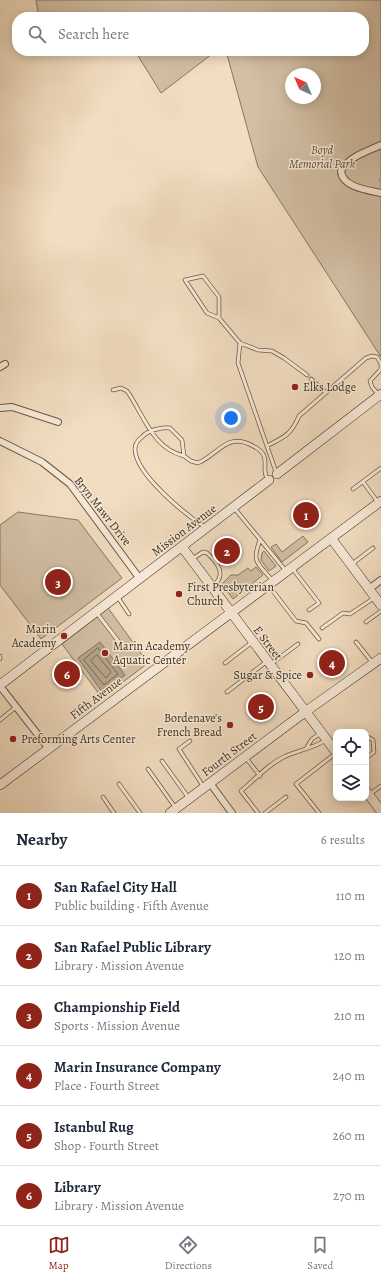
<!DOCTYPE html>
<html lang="en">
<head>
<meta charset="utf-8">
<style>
  body { margin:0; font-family:Alegreya,serif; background:#f2f2f3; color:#1f2937 }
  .controls { position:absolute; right:12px; bottom:12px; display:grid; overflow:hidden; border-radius:8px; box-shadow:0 2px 10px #0003 }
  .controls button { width:36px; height:36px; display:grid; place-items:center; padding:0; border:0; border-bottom:1px solid #e0e1e3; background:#fff; color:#1f2937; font:20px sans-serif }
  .compass { position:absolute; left:285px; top:68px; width:36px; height:36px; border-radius:50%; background:#fff; box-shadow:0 2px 10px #0003; rotate:316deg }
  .you { position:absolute; left:231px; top:418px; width:14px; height:14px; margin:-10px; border:3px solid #fff; border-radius:50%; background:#1a73e8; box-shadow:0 0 0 6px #1a73e833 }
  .badge { display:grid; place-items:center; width:26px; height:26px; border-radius:50%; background:#8f2418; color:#fff; font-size:13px; font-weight:700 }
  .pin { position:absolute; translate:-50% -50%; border:2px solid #fff; box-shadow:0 1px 4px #0006 }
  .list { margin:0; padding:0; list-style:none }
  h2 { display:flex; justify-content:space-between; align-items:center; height:52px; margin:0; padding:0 16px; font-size:17px }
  h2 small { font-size:13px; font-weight:400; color:#747a83 }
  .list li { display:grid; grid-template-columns:26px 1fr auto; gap:12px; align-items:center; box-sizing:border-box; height:60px; padding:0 16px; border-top:1px solid #e0e1e3 }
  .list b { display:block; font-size:15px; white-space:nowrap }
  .list p { margin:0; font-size:13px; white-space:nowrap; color:#747a83 }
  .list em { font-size:13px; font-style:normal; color:#747a83 }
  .icon { flex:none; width:22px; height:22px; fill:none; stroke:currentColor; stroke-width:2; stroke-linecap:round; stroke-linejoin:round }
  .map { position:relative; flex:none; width:381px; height:813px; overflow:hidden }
  .search { position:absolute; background:#fff; box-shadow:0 2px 10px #0003; left:12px; right:12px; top:12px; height:44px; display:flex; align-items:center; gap:10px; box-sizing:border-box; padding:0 14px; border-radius:16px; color:#747a83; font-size:15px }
  .sheet { height:412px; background:#fff }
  nav { display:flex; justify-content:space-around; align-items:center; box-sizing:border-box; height:56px; border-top:1px solid #e0e1e3; background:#fff; font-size:11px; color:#747a83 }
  nav a { display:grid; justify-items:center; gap:2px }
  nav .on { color:#8f2418 }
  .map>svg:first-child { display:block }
</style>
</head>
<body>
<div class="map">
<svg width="381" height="813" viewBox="0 0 381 813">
  <rect width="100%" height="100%" fill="#f2ddc1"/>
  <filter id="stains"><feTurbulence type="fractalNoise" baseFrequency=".005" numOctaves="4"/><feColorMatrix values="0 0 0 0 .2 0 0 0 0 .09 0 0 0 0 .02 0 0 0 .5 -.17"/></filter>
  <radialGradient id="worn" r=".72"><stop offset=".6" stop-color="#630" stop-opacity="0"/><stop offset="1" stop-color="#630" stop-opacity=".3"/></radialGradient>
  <path fill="#d3bfa5" stroke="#887760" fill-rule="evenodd" d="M 36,0 L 381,0 L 381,179 L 379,180 L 381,182 L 381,357 L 258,167 L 226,51 L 364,51 L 364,17 L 39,17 ZM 291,74 L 315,74 L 315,98 L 291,98 Z
    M 135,51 L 216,51 L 161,93 Z
    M 18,512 L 78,520 L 122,578 L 41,639 L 0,585 L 0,525 Z
    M 303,536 L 308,542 L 282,562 L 271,547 L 276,544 L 282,552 Z
    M 264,551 L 276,566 L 269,571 L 261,560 L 262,553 Z
    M 256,567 L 263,575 L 233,599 L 222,584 L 231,575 L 238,575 L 248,568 L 251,571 Z
    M 108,608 L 148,663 L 102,698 L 62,644 Z"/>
  <path fill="#b4a289" stroke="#84745d" d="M 100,642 L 125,675 L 102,692 L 78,658 Z"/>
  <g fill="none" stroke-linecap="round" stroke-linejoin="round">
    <path stroke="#786852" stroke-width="1" d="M 98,648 L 118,674 L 104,685 L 84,660 Z
      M 97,655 L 111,672 L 106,678 L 91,661 Z"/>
    <defs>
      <path id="lane" d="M 219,318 L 219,297 L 203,276 L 185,280 L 207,313 L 219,318 L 240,343 L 238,363 L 276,472
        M 240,343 L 258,350 L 272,351 L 284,358 L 307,375
        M 311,379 L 325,392
        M 113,390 L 121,388 L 127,391 C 144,415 152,448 184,456
        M 378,394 L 372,387 L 370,381 L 381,369 L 381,365
        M 267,446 C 284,437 291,435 299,416 L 366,358 L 372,356 L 377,357 L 381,364
        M 363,482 L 377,501
        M 353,489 L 381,468
        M 235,509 L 286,571
        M 205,527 C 186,515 135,474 135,449 C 135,444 138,440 142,437 C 148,430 162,427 170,428 L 182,440 L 184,456 L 191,461 L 198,463 C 218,455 227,431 253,446 C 257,448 262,451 264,456 C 267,464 262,472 268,480
        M 260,540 C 251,563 258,563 273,581
        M 192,559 L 203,552 L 207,553 C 218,563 227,575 213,586
        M 352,564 L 373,548
        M 292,568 L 319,603 L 309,610
        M 269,586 L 296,621 L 306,623 L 319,639
        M 117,596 L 129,614
        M 96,612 L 119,642
        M 366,622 L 381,611
        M 322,628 L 343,613 L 350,614 L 374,598
        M 356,642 L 372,662
        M 0,656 L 0,659
        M 225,663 L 251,643
        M 271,664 L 298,644
        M 227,692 L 266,662
        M 0,720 L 16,707
        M 366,736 L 373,740 L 374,752 L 366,758
        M 190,741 L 179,749 L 203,786
        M 307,747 L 312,739 L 321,733
        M 246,758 L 260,776
        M 162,761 L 188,797
        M 148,769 L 175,807
        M 119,784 L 140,813
        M 370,794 L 381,786
        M 103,797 L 114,813
        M 258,813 L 241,791 C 254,780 271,762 286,756 C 299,750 314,748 326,740
        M 265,813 L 286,797
        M 319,813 L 296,784 L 336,753"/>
      <path id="street" d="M 381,145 C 368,151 348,157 341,171 C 342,187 367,190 381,193
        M 0,367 L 5,364
        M 0,408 L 12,407 L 58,422
        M 0,441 L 42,462 L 70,484 L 140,579
        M 369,589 L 381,580
        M 0,686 L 49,749
        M 210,783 L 232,813"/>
      <path id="secondary" d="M 277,474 L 381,394
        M 331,538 L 381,605
        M 182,547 L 336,752
        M 0,685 L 269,480
        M 0,785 L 381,501
        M 366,791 L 381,811
        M 170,813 L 305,712 L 381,658"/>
    </defs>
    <use href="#lane" stroke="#6a5a45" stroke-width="4.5"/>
    <use href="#street" stroke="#6a5a45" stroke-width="8"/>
    <use href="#secondary" stroke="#3d2f1c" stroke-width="10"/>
    <use href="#lane" stroke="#f7e9d7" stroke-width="3"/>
    <use href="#street" stroke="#f7e9d7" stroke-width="6"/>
    <use href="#secondary" stroke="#f7e9d7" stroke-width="9"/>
  </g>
  <g fill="#8f2418" stroke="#f7e9d7" stroke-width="1.5">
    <circle cx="295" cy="387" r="4"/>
    <circle cx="179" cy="594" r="4"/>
    <circle cx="64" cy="636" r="4"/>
    <circle cx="105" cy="653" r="4"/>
    <circle cx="310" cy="675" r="4"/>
    <circle cx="230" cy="725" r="4"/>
    <circle cx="13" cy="739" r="4"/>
  </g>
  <g text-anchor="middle" stroke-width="3" stroke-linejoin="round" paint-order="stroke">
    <g font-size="12" font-style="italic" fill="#5b4c37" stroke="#f7e9d7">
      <text x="322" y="154">Boyd<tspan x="322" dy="14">Memorial Park</tspan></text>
    </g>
    <g font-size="12" fill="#3d2f1c" stroke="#f7e9d7" text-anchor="start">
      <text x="303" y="391">Elks Lodge</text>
      <text x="187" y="591">First Presbyterian<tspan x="187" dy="14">Church</tspan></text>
      <text x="56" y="633" text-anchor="end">Marin<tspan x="56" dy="14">Academy</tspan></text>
      <text x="113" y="650">Marin Academy<tspan x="113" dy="14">Aquatic Center</tspan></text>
      <text x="302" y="679" text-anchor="end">Sugar &amp; Spice</text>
      <text x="222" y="722" text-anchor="end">Bordenave's<tspan x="222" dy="14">French Bread</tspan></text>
      <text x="21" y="743">Preforming Arts Center</text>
    </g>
    <g font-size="12" fill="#3d2f1c" stroke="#f7e9d7">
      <text transform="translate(103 511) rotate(52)" y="4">Bryn Mawr Drive</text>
      <text transform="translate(184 530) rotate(-37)" y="4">Mission Avenue</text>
      <text transform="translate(268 643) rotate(53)" y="4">E Street</text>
      <text transform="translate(96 698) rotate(-37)" y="4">Fifth Avenue</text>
      <text transform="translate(229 754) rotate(-37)" y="4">Fourth Street</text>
    </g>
  </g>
  <rect width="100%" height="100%" filter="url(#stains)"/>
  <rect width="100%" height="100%" fill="url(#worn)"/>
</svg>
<div class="controls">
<button><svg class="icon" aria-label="locate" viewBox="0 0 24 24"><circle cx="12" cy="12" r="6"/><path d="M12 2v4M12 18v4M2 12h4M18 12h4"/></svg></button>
<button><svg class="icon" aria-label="layers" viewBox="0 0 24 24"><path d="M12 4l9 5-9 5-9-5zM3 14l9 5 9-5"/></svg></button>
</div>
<svg class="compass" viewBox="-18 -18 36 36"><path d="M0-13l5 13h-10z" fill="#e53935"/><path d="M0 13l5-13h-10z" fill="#747a83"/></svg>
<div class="you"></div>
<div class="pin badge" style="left:306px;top:515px">1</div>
<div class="pin badge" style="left:227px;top:551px">2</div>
<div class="pin badge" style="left:58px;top:582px">3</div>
<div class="pin badge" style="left:332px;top:663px">4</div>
<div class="pin badge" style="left:261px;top:707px">5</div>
<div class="pin badge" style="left:67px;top:674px">6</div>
<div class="search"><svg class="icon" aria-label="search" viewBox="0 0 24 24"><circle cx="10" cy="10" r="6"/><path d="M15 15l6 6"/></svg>Search here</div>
</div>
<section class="sheet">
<h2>Nearby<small>6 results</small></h2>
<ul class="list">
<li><span class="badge">1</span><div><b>San Rafael City Hall</b><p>Public building · Fifth Avenue</p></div><em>110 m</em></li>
<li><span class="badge">2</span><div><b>San Rafael Public Library</b><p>Library · Mission Avenue</p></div><em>120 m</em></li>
<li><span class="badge">3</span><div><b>Championship Field</b><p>Sports · Mission Avenue</p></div><em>210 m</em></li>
<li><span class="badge">4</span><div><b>Marin Insurance Company</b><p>Place · Fourth Street</p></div><em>240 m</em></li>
<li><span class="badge">5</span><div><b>Istanbul Rug</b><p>Shop · Fourth Street</p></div><em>260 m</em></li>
<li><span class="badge">6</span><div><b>Library</b><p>Library · Mission Avenue</p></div><em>270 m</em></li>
</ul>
</section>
<nav>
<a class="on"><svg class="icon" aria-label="map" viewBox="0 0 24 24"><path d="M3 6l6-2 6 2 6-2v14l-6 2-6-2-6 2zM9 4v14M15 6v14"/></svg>Map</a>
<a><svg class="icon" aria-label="directions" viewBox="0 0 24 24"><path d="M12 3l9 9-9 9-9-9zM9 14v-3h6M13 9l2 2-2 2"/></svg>Directions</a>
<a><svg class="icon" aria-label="saved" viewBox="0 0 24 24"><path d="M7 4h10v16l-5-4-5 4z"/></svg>Saved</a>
</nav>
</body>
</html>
